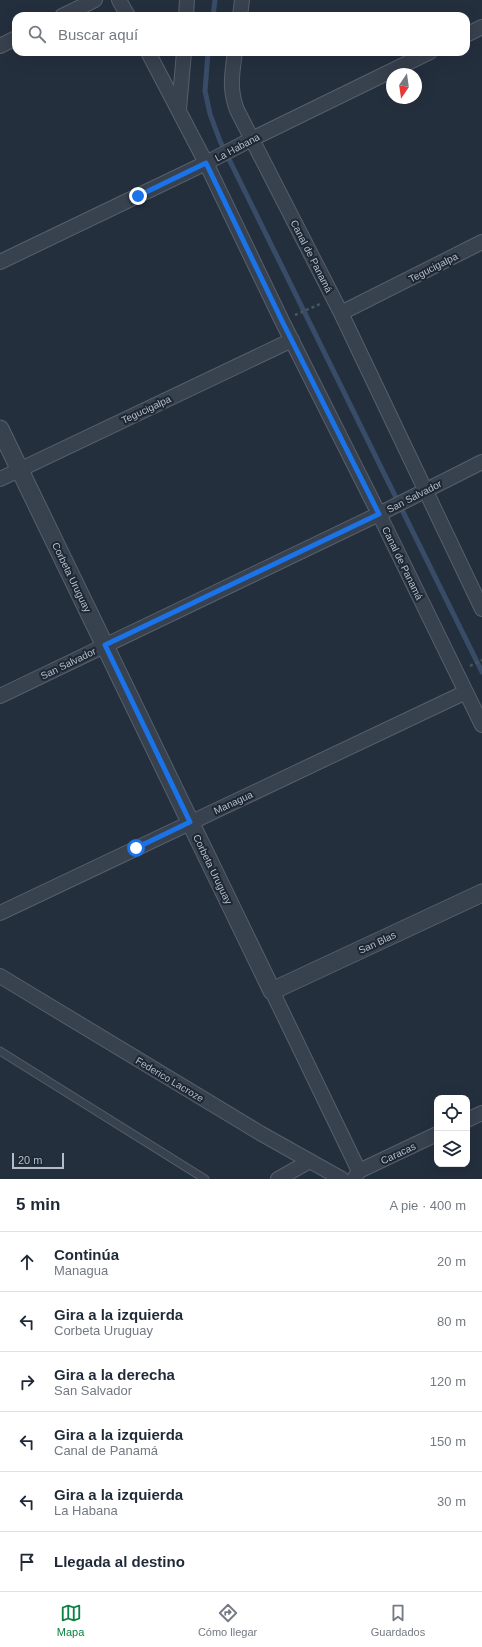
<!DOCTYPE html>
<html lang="es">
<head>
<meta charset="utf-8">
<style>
  body { margin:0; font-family:Arial,sans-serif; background:#f2f2f3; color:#1f2937 }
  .controls { position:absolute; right:12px; bottom:12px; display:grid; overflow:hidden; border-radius:8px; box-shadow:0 4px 16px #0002 }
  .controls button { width:36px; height:36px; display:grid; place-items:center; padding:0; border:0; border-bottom:1px solid #e0e1e3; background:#fff; color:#1f2937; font:20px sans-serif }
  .compass { position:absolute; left:386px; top:68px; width:36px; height:36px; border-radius:50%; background:#fff; box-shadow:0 4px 16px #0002; rotate:193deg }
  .scale { position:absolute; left:12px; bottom:10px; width:52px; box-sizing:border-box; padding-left:4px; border:2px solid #b4bcc9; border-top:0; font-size:11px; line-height:14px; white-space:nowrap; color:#b4bcc9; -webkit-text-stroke:3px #1d2633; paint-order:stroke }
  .stop { position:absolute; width:12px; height:12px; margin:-9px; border:3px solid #1a73e8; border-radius:50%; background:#fff }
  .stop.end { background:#1a73e8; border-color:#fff; box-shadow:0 1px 4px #0008 }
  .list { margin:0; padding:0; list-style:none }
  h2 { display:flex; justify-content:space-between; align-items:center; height:52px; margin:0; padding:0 16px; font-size:17px }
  h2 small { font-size:13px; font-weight:400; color:#747a83 }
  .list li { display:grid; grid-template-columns:26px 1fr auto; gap:12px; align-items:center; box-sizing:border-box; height:60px; padding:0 16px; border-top:1px solid #e0e1e3 }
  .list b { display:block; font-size:15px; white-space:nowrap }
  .list p { margin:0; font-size:13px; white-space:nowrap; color:#747a83 }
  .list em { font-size:13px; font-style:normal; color:#747a83 }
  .icon { flex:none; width:22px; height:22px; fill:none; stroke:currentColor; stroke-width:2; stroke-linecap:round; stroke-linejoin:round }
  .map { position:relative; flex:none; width:482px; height:1179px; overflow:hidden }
  .search { position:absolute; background:#fff; box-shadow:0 4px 16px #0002; left:12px; right:12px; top:12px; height:44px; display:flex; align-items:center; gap:10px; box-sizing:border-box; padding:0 14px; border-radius:12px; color:#747a83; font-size:15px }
  .sheet { height:412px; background:#fff }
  nav { display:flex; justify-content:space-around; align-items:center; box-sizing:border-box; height:56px; border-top:1px solid #e0e1e3; background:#fff; font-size:11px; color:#747a83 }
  nav a { display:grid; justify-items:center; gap:2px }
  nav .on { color:#0b8043 }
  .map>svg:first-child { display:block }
</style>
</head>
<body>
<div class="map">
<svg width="482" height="1179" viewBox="0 0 482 1179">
  <rect width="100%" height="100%" fill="#242f3e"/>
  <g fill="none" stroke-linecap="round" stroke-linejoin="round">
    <path stroke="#394c67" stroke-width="5" d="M 213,16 L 215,0
      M 208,52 L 205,91 L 210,114 L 220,141 L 482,672"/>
    <defs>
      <path id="service" d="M 0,1051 L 205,1179"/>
      <path id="minor" d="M 119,0 L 128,16
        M 62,16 L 95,0
        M 186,16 L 187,0
        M 240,16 L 242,0
        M 466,35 L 482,27
        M 0,46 L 16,38
        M 148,52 L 206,163 L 282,321 L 379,514 L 482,725
        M 235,52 C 232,74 229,89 237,110 L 341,313 L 482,609
        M 179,109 L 184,52
        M 0,262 L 206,163 L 252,139 L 430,52
        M 341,313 L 482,242
        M 0,479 L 292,340
        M 0,696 L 379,514 L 482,462
        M 0,913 L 466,692
        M 0,976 L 260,1133 L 342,1179
        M 272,991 L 359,1171 L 354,1179
        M 467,1120 L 482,1113
        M 359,1171 L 437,1134
        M 278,1179 L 310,1161"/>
      <path id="tertiary" d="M 0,429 L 272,991 L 482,893"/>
    </defs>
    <use href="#service" stroke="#565f6c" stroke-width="9"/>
    <use href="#minor" stroke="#565f6c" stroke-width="16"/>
    <use href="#tertiary" stroke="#565f6c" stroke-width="19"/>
    <path stroke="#44595c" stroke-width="2.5" stroke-dasharray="3 3" stroke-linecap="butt" d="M 295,315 L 320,304
      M 470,666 L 482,660"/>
    <use href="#service" stroke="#38414e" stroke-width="7"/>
    <use href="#minor" stroke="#38414e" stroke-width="14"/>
    <use href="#tertiary" stroke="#38414e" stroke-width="17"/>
  </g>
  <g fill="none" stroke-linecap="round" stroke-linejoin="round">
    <path stroke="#1a73e8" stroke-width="5" d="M 136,848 L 190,822 L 105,645 L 379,514 L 282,321 L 206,163 L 138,196"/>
  </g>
  <g text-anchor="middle" stroke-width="4" stroke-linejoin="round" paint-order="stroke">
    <g font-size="10" fill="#b4bcc9" stroke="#1d2633">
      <text transform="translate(237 147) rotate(-28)" y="4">La Habana</text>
      <text transform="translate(312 256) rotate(63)" y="4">Canal de Panamá</text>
      <text transform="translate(433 267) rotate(-27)" y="4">Tegucigalpa</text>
      <text transform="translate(146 409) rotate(-25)" y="4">Tegucigalpa</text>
      <text transform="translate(414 496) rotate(-27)" y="4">San Salvador</text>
      <text transform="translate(403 563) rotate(64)" y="4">Canal de Panamá</text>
      <text transform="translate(72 577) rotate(64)" y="4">Corbeta Uruguay</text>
      <text transform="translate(68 663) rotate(-26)" y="4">San Salvador</text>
      <text transform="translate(233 802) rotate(-25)" y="4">Managua</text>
      <text transform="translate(213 869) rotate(64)" y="4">Corbeta Uruguay</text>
      <text transform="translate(377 942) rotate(-25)" y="4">San Blas</text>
      <text transform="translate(170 1079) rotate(31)" y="4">Federico Lacroze</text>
      <text transform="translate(398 1153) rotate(-25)" y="4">Caracas</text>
    </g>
  </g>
</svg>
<div class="controls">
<button><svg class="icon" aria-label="locate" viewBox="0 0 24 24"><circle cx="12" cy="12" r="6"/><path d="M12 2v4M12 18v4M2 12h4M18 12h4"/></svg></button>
<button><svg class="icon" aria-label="layers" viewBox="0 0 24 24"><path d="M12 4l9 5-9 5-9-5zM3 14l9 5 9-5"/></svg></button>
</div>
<svg class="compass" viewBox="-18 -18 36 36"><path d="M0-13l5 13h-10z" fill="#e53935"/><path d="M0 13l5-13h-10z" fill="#747a83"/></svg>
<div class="scale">20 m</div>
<div class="stop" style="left:136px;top:848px"></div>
<div class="stop end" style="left:138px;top:196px"></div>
<div class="search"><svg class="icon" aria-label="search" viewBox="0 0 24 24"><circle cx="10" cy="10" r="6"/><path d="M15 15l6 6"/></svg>Buscar aquí</div>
</div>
<section class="sheet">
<h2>5 min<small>A pie · 400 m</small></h2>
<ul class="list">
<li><svg class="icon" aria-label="ahead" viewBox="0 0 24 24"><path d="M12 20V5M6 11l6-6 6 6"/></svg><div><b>Continúa</b><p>Managua</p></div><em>20 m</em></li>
<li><svg class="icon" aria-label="left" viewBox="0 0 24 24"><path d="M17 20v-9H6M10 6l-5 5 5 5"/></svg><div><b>Gira a la izquierda</b><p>Corbeta Uruguay</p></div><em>80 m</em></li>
<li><svg class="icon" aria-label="right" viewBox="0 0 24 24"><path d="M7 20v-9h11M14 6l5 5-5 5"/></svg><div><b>Gira a la derecha</b><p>San Salvador</p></div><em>120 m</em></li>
<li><svg class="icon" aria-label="left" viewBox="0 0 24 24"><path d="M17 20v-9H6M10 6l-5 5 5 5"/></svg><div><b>Gira a la izquierda</b><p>Canal de Panamá</p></div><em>150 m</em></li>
<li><svg class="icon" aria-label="left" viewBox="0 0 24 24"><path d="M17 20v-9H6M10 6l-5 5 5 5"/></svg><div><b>Gira a la izquierda</b><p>La Habana</p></div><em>30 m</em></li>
<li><svg class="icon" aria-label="arrive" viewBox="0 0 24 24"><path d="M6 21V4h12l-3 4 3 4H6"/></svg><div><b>Llegada al destino</b></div></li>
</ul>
</section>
<nav>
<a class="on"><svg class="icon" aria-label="map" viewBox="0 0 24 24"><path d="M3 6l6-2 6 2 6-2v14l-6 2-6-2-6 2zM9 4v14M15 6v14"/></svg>Mapa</a>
<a><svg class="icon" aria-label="directions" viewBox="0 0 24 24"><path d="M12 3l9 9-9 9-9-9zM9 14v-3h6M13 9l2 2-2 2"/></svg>Cómo llegar</a>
<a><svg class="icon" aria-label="saved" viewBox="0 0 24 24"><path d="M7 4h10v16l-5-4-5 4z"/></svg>Guardados</a>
</nav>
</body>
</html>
